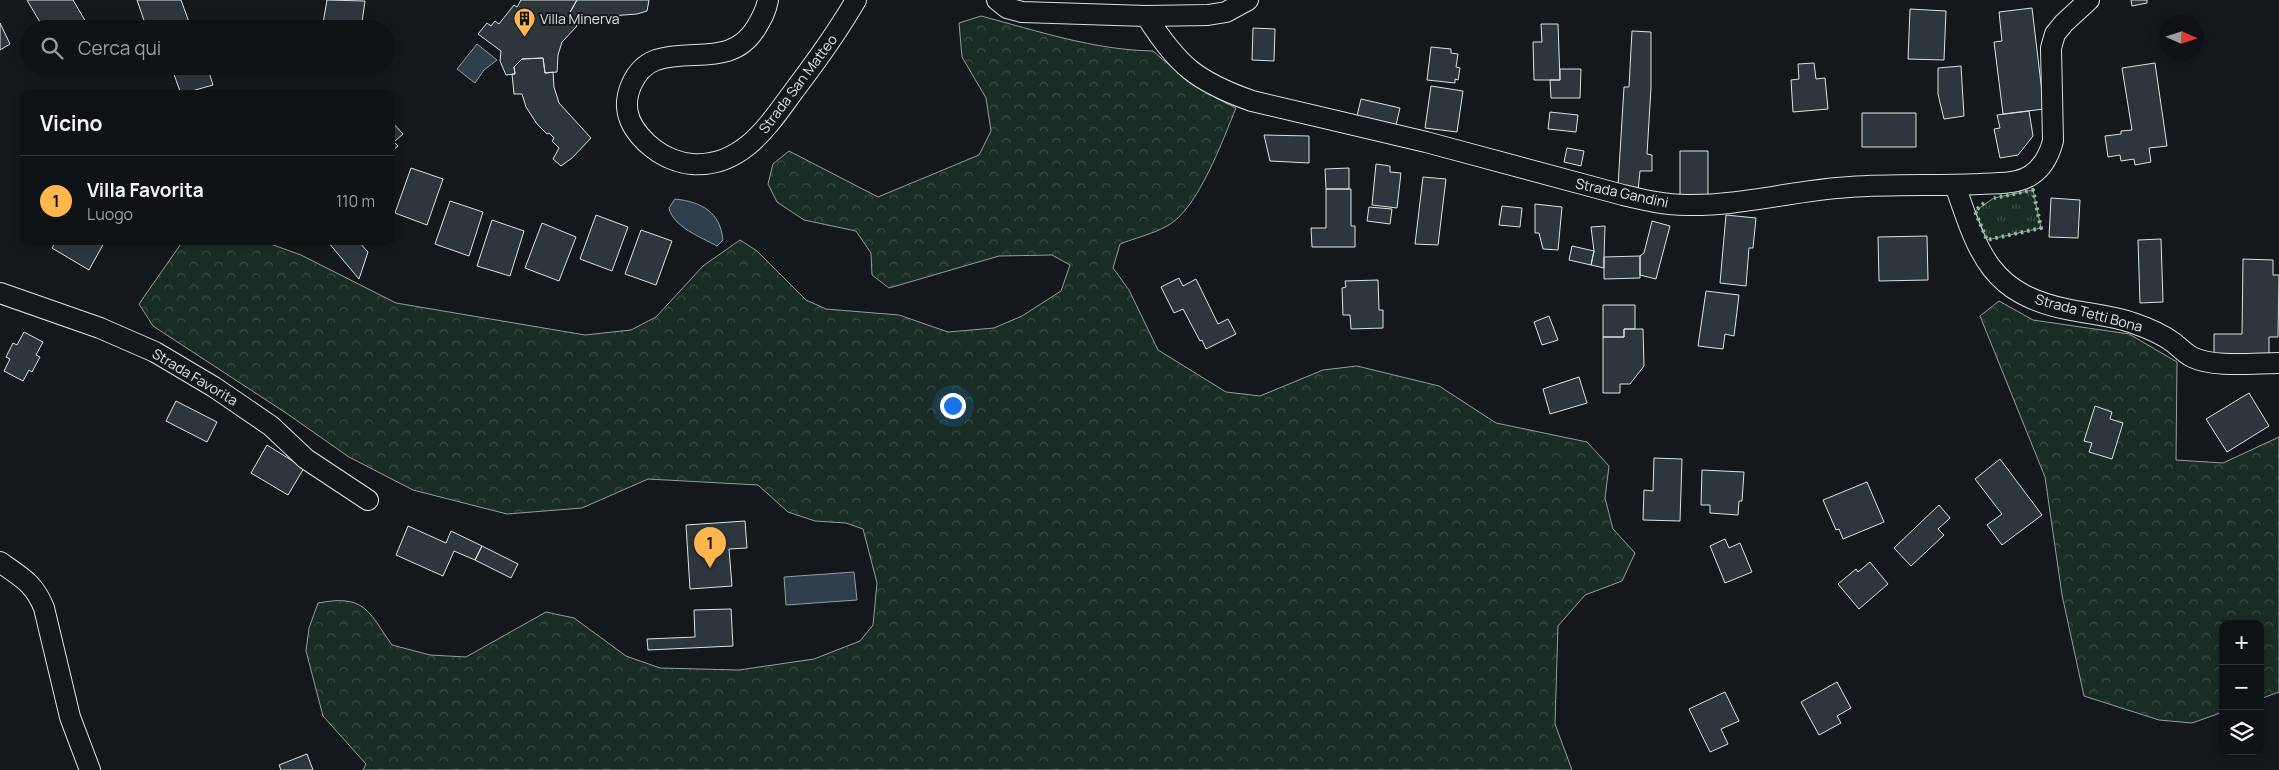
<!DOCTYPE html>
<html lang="it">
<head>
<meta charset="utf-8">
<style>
  body { margin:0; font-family:Manrope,sans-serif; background:#1d2022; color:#f1f3f6 }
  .controls { position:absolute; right:15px; bottom:15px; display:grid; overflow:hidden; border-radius:10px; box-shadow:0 2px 8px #0003 }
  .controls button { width:45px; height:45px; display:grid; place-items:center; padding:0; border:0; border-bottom:1px solid #2f3234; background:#0f1215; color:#f1f3f6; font:25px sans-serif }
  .compass { position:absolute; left:2159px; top:15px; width:45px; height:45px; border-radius:50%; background:#0f1215; box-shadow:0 2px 8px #0003; rotate:93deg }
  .you { position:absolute; left:952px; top:405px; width:18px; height:18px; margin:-12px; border:4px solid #fff; border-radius:50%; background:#1a73e8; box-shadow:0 0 0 8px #1a73e833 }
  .badge { display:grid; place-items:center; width:32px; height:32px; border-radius:50%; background:#ffb74d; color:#111; font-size:16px; font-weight:700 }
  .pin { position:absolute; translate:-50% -41px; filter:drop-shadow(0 1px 2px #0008) }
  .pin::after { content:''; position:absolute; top:26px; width:18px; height:15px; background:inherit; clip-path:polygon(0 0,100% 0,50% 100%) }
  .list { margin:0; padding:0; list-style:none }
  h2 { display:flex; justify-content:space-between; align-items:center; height:65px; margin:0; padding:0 20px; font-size:21px }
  h2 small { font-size:16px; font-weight:400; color:#9b9ea0 }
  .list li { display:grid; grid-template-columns:32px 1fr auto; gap:15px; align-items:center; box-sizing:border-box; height:90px; padding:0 20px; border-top:1px solid #2f3234 }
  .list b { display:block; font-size:19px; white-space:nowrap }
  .list p { margin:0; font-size:16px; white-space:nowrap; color:#9b9ea0 }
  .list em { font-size:16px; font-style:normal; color:#9b9ea0 }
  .icon { flex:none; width:28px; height:28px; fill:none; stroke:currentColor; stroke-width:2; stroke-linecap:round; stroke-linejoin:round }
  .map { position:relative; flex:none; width:2279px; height:770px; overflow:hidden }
  .search { position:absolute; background:#0f1215; box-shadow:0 2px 8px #0003; left:20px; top:20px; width:375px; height:55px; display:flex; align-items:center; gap:12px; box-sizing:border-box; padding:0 18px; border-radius:28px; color:#9b9ea0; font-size:19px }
  .panel { position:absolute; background:#0f1215; box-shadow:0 2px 8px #0003; left:20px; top:90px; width:375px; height:155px; border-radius:10px }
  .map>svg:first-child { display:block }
</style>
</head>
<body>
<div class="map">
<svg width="2279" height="770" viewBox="0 0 2279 770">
  <defs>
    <pattern id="forest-crowns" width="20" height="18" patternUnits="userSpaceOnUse" patternTransform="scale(1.25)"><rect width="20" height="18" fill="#1a2d24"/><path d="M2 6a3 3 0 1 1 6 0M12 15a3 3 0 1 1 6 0" fill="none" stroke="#3b4b43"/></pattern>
    <pattern id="park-tufts" width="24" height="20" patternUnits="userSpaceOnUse" patternTransform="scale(1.25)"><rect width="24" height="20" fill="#1a2d24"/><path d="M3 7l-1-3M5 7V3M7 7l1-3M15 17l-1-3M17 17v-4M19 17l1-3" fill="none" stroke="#3b4b43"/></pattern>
  </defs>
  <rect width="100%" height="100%" fill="#14181c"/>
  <path fill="url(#forest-crowns)" stroke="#939e99" d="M 981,16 C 1038,31 1094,50 1153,51 C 1179,74 1205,94 1236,108 C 1223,139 1198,210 1167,226 C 1153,234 1135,238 1120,244 L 1113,268 L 1129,290 L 1158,350 L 1226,392 L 1260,396 L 1323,370 L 1357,366 L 1439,386 L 1496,423 L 1587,442 L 1609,466 L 1605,498 L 1613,529 L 1635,553 L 1622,581 L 1585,595 L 1558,626 L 1555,724 L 1572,770 L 363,770 L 366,764 L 323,716 L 306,651 L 309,628 L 318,603 C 365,594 368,611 392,645 L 430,655 L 466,657 L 546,612 L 574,618 L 626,656 L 660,668 L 739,670 L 814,659 L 860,641 L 873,625 L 877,583 L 863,529 L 846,523 L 815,521 L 788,512 L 758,485 L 648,479 L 582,508 L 507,514 L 413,490 L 349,457 L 286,413 L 153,326 L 139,304 L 183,241 L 262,241 L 301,255 L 396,303 L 585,335 L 631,330 L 656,317 L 703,266 L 740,240 L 757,251 L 806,300 L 826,309 L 899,315 L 948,332 L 994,328 L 1022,316 L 1061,291 L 1070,265 L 1052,255 L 999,256 L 889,288 L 872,275 L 871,253 L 856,231 L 804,220 L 777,202 L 768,184 L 773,164 L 789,151 L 878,197 L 979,155 L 991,131 L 986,98 L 962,57 L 959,23 Z
    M 1999,301 L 2033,320 L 2129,334 L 2177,362 L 2176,460 L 2223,463 L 2279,437 L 2279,692 L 2260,699 L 2260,624 L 2223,624 L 2223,712 L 2192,723 L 2159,720 L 2084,696 L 2062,595 L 2045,477 L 1980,316 Z"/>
  <path fill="url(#park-tufts)" stroke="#939e99" d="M 2033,190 L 2041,228 L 1987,240 L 1975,211 L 1994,198 Z"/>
  <path fill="#2f3f4d" stroke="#939e99" d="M 477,44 L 497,60 L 484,70 L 475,83 L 457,69 Z
    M 675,199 C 702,202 720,212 723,240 L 717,246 C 701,237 673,227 669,208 Z
    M 854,572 L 857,600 L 786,605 L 784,577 Z"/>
  <path fill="#2c363c" stroke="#d8e6dc" d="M 27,0 L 73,0 L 90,29 L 44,29 Z
    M 137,0 L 181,0 L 189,22 L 172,29 L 147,29 Z
    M 327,0 L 365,1 L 361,29 L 322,29 Z
    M 521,0 L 577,0 L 569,14 L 577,26 L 562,42 L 558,55 L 557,72 L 545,73 L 543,58 L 522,59 L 514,67 L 515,74 L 506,75 L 500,61 L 501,51 L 478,34 L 487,23 L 491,26 L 495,21 L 499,24 L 514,5 L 517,7 Z
    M 577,0 L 649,0 L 647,11 L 637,14 L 597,17 L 593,21 L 583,18 L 575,23 L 569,14 Z
    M 2131,0 L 2147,0 L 2147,3 L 2132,6 Z
    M 2032,8 L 2044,109 L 2003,114 L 1994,42 L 2002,41 L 1999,12 Z
    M 1910,9 L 1946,11 L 1944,60 L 1908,59 Z
    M 0,23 L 10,44 L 0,50 Z
    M 1541,24 L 1558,24 L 1560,80 L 1534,80 L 1533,42 L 1542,42 Z
    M 1253,28 L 1275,29 L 1274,61 L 1252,60 Z
    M 1632,31 L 1651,32 L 1651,88 L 1647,154 L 1652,155 L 1652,171 L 1640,171 L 1638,191 L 1618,186 L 1624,87 L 1629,87 Z
    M 1431,47 L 1451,49 L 1451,53 L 1458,54 L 1456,67 L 1460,68 L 1458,80 L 1455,79 L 1455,83 L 1427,80 Z
    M 543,58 L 545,73 L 553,72 L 554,87 L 559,103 L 591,138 L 572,158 L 561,166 L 553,159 L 559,148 L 552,141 L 554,138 L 549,133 L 547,134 L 537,124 L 526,107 L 522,94 L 514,94 L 512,74 L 515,74 L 514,67 L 522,59 Z
    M 1814,63 L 1816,79 L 1825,78 L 1828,109 L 1793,112 L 1791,80 L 1799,79 L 1798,64 Z
    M 2155,63 L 2167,146 L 2149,148 L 2151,162 L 2135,165 L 2134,159 L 2121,161 L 2120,155 L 2108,157 L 2105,136 L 2121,134 L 2121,131 L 2132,130 L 2122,68 Z
    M 171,66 L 207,66 L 213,85 L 181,94 Z
    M 1961,66 L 1964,116 L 1944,119 L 1938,94 L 1938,68 Z
    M 1560,69 L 1581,69 L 1580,98 L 1551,98 L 1550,80 L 1560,80 Z
    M 1431,86 L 1463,91 L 1457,132 L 1425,128 Z
    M 1361,99 L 1400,108 L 1396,125 L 1357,116 Z
    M 2029,111 L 2033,136 L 2018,155 L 2000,158 L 1994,129 L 2000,128 L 1997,115 Z
    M 1550,112 L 1578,115 L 1576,132 L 1548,129 Z
    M 1862,113 L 1916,113 L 1916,147 L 1862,147 Z
    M 391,121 L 403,134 L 394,142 L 398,146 L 391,152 Z
    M 1264,135 L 1309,136 L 1309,163 L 1270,161 Z
    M 1567,148 L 1584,151 L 1581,166 L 1564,162 Z
    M 1680,151 L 1708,151 L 1708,197 L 1680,196 Z
    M 1376,164 L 1390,166 L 1390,172 L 1401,173 L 1397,208 L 1372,205 Z
    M 411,168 L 443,179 L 427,225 L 395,213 Z
    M 1349,168 L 1349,189 L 1326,189 L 1325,169 Z
    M 1423,177 L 1446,179 L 1438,245 L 1415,244 Z
    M 1326,189 L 1351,189 L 1351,226 L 1355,226 L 1355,247 L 1312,247 L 1311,228 L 1326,228 Z
    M 2051,198 L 2080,200 L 2078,238 L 2049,237 Z
    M 450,201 L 483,212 L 469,256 L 435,244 Z
    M 1535,204 L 1562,207 L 1558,250 L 1543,249 L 1539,233 L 1535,233 Z
    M 1502,206 L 1522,208 L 1520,227 L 1499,225 Z
    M 1369,207 L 1392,209 L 1390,224 L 1367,221 Z
    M 596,215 L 628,227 L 612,271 L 580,259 Z
    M 1726,215 L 1756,218 L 1753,248 L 1749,248 L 1746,286 L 1720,283 Z
    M 492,220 L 524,231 L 510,276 L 477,266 Z
    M 1652,221 L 1670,226 L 1656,279 L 1640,275 L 1640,256 L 1644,253 Z
    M 542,223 L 576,237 L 559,281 L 525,268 Z
    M 1605,226 L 1604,257 L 1604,268 L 1591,265 L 1594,251 L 1591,227 Z
    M 641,230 L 672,241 L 656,285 L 625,274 Z
    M 1927,236 L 1928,280 L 1879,281 L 1878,237 Z
    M 2161,239 L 2163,302 L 2140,303 L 2138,240 Z
    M 56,241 L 105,241 L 89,270 L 52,248 Z
    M 358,241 L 368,252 L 359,279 L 328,242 Z
    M 1572,246 L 1594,251 L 1591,265 L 1569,260 Z
    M 1640,256 L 1640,278 L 1604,279 L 1604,257 Z
    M 2243,259 L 2273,260 L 2273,275 L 2279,275 L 2278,337 L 2269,337 L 2269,356 L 2214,356 L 2214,334 L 2242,334 Z
    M 1179,278 L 1183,286 L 1196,279 L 1218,324 L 1228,319 L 1236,334 L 1206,349 L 1202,340 L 1200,341 L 1183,309 L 1174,313 L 1161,287 Z
    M 1378,280 L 1379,310 L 1383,310 L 1383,328 L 1351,329 L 1350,315 L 1343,315 L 1342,288 L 1346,287 L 1345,281 Z
    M 1706,291 L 1739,295 L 1734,336 L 1725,334 L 1723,349 L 1698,346 Z
    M 1603,305 L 1635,305 L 1635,329 L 1624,329 L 1624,337 L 1603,337 Z
    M 1549,316 L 1558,340 L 1542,345 L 1534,322 Z
    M 1624,329 L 1643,329 L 1644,366 L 1630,384 L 1620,384 L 1620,393 L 1603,393 L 1603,337 L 1624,337 Z
    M 24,332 L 43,342 L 36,355 L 40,357 L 32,372 L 29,370 L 23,381 L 4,371 L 10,359 L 6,357 L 13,343 L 17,345 Z
    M 1579,377 L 1587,403 L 1550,414 L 1543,389 Z
    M 2249,393 L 2269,426 L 2227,452 L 2206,419 Z
    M 176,401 L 217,422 L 207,442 L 166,421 Z
    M 2095,406 L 2112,412 L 2110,419 L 2123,423 L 2112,459 L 2089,452 L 2092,443 L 2084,441 Z
    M 267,445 L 304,468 L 288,495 L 251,473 Z
    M 1654,458 L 1682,459 L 1680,521 L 1643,520 L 1644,490 L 1653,491 Z
    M 2000,459 L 2042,515 L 2002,545 L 1987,525 L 2002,514 L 1975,479 Z
    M 1702,470 L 1744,472 L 1742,501 L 1739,501 L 1738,515 L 1710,513 L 1710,505 L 1701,505 Z
    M 1867,482 L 1884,522 L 1843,539 L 1839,529 L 1836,530 L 1823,500 Z
    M 1939,505 L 1950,518 L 1938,529 L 1944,535 L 1911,566 L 1894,548 Z
    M 745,521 L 747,548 L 729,549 L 732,586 L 690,589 L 686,525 Z
    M 408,526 L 446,543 L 451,531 L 482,546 L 475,560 L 454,551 L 443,576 L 396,555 Z
    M 1725,539 L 1729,548 L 1740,543 L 1752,572 L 1725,583 L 1710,546 Z
    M 482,546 L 518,564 L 511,578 L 475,560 Z
    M 1870,562 L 1888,584 L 1859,609 L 1838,584 L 1856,569 L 1858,572 Z
    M 731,609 L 733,646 L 648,650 L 647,639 L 695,637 L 694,610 Z
    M 1837,682 L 1851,708 L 1837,716 L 1841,723 L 1819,735 L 1801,702 Z
    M 1725,692 L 1739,721 L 1721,729 L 1728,744 L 1710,752 L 1689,709 Z
    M 307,754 L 313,770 L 281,770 L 279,765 Z"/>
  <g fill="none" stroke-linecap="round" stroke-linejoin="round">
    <defs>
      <path id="minor" d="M 768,0 C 766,11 762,18 756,28 C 732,67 692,48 656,60 C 634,68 621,98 630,120 C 634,130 644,142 654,149 C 664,157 679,163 692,164 C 743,168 770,123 796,88 C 818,59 838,31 856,0
        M 997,0 L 1007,8 L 1022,12 L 1146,16 L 1208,15 L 1226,12 L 1248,0
        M 1146,16 C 1178,65 1195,81 1252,101 L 1426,142 L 1623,195 C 1644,200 1665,205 1687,205 C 1742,206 1795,190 1850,187 C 1893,184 1936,186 1979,184 C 1991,183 2005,184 2017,181 C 2038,176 2048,160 2053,141 L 2051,48 L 2055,34 L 2064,23 L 2089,0
        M 1955,185 C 1978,252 1989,293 2066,309 C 2089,314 2112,315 2133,323 C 2148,328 2162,334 2174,343 C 2180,348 2186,354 2192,357 C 2214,368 2254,363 2279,363
        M 0,293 L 100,328 L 155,352 L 214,387 L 271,426 L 306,459 L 368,500
        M 0,562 C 21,577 34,583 44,608 L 70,717 L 90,770"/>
    </defs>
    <use href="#minor" stroke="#d8e6dc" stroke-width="22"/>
    <use href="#minor" stroke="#14181c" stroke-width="20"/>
    <path stroke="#8ac095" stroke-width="4" stroke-dasharray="2.5 4" stroke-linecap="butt" d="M 1984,203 L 1975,211 L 1987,240 L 2041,228 L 2033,190 L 1994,198"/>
  </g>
  <defs>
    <symbol id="building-pin" viewBox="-11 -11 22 30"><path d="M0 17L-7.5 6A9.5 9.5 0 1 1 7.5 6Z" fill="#ffb74d" stroke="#14181c"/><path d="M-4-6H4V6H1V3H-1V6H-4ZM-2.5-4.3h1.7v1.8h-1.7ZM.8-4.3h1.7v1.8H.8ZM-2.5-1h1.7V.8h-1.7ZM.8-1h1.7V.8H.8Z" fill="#111"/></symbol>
  </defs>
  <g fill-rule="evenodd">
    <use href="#building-pin" x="512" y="6" width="25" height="34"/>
  </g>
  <g text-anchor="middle" stroke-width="4" stroke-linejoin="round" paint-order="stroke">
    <g font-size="14" fill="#d8e6dc" stroke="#14181c" text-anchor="start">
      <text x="540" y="24">Villa Minerva</text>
    </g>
    <g font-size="14" fill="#d8e6dc" stroke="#14181c">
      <text transform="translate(798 84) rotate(-53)" y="5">Strada San Matteo</text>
      <text transform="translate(1622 193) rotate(12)" y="5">Strada Gandini</text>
      <text transform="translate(2089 313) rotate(15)" y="5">Strada Tetti Bona</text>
      <text transform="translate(195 377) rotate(31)" y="5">Strada Favorita</text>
    </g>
  </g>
</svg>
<div class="controls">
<button>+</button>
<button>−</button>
<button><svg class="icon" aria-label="layers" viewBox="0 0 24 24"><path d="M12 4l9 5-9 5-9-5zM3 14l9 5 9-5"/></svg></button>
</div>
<svg class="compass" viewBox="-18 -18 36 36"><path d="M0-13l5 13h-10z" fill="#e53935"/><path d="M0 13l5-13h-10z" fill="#9b9ea0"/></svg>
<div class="you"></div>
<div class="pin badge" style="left:710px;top:568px">1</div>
<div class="search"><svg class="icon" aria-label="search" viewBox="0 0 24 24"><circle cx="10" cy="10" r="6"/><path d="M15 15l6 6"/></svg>Cerca qui</div>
<section class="panel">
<h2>Vicino<small></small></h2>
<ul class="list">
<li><span class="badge">1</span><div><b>Villa Favorita</b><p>Luogo</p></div><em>110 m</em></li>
</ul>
</section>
</div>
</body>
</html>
